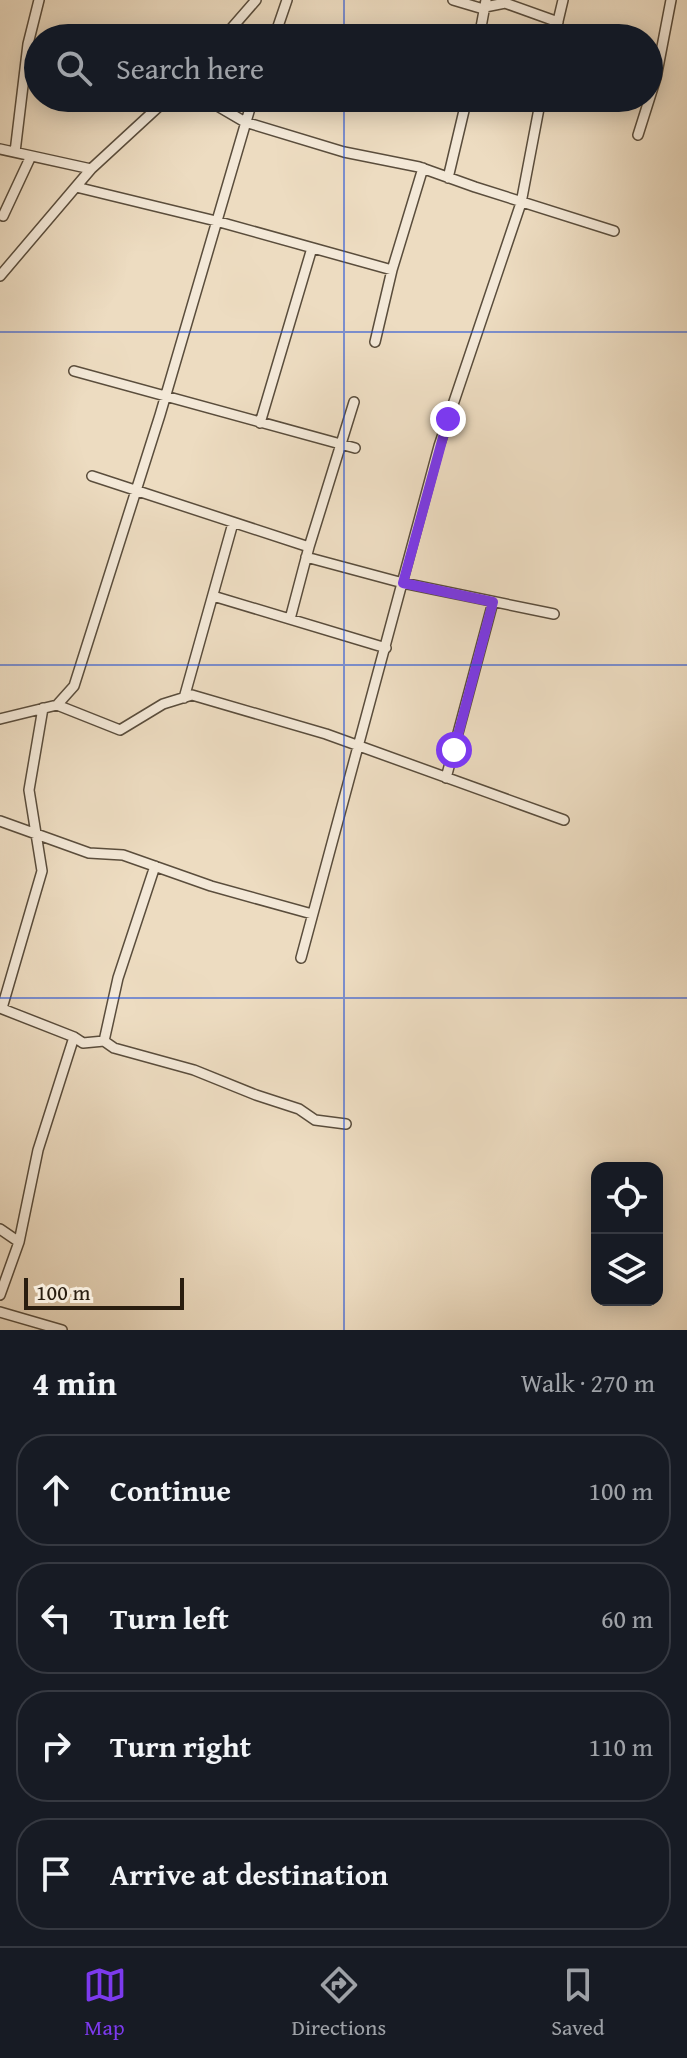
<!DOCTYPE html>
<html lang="en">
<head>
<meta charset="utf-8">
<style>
  body { margin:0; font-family:"Gentium Book Plus",serif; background:#20242c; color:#f1f3f6 }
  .controls { position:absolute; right:24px; bottom:24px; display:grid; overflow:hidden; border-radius:16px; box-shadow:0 4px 20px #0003 }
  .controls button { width:72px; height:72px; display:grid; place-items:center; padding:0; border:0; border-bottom:2px solid #363941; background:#171b24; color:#f1f3f6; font:40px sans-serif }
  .scale { position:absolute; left:24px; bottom:20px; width:160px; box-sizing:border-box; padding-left:8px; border:4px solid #291d0f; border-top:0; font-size:22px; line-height:28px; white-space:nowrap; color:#291d0f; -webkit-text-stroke:6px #f3e8d7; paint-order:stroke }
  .stop { position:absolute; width:24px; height:24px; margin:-18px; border:6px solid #7c3aed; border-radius:50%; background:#fff }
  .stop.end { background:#7c3aed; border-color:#fff; box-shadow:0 2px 8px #0008 }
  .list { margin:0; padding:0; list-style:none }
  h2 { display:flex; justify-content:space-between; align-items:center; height:104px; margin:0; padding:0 32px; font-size:34px }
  h2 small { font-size:26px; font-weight:400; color:#9ea1a6 }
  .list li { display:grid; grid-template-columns:52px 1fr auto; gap:24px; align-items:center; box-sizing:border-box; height:112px; margin:0 16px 16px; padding:0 16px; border:2px solid #363941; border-radius:32px }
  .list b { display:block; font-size:30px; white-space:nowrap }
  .list em { font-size:26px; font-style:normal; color:#9ea1a6 }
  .icon { flex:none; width:44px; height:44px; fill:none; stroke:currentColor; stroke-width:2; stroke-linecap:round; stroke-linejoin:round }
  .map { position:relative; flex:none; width:687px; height:1330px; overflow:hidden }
  .search { position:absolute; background:#171b24; box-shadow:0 4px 20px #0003; left:24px; right:24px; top:24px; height:88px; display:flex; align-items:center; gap:20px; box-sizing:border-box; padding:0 28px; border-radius:44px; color:#9ea1a6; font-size:30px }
  .sheet { height:616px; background:#171b24 }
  nav { display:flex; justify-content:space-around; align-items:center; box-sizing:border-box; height:112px; border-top:2px solid #363941; background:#171b24; font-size:22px; color:#9ea1a6 }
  nav a { display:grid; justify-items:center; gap:4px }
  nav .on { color:#7c3aed }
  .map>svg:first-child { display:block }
</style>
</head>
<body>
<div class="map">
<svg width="687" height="1330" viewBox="0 0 687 1330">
  <rect width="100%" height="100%" fill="#eddcc1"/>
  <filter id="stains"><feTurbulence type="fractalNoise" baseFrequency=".0025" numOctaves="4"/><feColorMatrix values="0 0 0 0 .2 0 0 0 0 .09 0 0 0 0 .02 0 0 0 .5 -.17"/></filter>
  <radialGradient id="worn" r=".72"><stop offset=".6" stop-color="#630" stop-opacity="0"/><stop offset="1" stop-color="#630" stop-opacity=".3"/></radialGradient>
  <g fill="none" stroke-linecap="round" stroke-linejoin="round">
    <defs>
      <path id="minor" d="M 453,0 L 480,8 L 505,3 L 558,22
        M 223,38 L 256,0
        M 274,38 L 287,0
        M 479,38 L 486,0
        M 554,38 L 563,0
        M 204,98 L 245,122 L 344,152 L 419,167 L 475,187 L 614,231
        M 638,135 L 656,78 L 671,0
        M 0,149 L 91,169 L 168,98
        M 15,152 L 28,44 L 39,0
        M 448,178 L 467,98
        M 76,187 L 216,221 L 392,270
        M 3,216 L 31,156
        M 0,276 L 91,169
        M 375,342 L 392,270 L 423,168
        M 74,371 L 355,448
        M 260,423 L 312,248
        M 92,476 L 309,547
        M 306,557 L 403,583 L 554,614
        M 213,596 L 386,648
        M 290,619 L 309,547 L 354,402
        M 184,698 L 233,523
        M 57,705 L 120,730 L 163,704 L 192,695 L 326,734 L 564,820
        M 0,719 L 57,705 L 74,686 L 160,415 L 253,98
        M 446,778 L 493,602
        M 0,821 L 89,853 L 123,855 L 211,886 L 312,914
        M 301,958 L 439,446 L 521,203 L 541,98
        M 0,1008 L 74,1037 L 83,1043 L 104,1041 L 114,1048 L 194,1070 L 256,1095 L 299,1109 L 315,1120 L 346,1124
        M 2,1008 L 42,871 L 29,790 L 43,708
        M 104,1041 L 118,978 L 155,866
        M 0,1229 L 19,1242
        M 0,1295 L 19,1242 L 38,1150 L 74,1037
        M 0,1312 L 62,1330"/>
    </defs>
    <use href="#minor" stroke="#5a4d3c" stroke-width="12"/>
    <use href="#minor" stroke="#f3e8d7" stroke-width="9"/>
  </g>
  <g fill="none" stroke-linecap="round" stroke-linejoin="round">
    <path stroke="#7c3aed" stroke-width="10" d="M 448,419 L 403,583 L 493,602 L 454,750"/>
  </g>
  <path fill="none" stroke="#1d4ed8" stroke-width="2" stroke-opacity="0.55" d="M 344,0 L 344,38M 344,98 L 344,1330M 0,332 L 687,332M 0,665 L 687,665M 0,998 L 687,998"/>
  <rect width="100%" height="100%" filter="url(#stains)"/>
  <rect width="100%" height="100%" fill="url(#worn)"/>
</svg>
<div class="controls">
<button><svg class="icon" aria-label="locate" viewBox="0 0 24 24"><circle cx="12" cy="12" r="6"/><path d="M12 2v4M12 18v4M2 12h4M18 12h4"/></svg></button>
<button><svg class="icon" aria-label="layers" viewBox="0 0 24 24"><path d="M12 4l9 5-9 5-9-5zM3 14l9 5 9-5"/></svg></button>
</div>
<div class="scale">100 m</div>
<div class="stop" style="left:454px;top:750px"></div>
<div class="stop end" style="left:448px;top:419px"></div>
<div class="search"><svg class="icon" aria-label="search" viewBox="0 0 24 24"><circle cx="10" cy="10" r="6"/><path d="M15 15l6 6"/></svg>Search here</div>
</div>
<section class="sheet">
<h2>4 min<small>Walk · 270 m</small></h2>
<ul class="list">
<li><svg class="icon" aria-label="ahead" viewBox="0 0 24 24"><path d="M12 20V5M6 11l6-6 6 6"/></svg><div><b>Continue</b></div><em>100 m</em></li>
<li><svg class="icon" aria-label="left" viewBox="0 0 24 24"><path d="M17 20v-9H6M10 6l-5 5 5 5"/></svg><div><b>Turn left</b></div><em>60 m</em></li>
<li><svg class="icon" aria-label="right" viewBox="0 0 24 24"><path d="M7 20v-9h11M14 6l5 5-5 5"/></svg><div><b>Turn right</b></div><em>110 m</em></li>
<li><svg class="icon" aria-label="arrive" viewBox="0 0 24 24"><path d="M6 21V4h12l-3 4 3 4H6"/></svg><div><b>Arrive at destination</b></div></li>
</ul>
</section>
<nav>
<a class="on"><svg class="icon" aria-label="map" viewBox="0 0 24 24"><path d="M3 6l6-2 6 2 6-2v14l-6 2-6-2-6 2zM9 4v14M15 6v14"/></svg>Map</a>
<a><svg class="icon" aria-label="directions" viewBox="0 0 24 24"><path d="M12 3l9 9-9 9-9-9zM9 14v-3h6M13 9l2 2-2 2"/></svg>Directions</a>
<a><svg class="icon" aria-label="saved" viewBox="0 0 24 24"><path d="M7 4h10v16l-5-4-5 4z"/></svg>Saved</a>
</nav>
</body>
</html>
